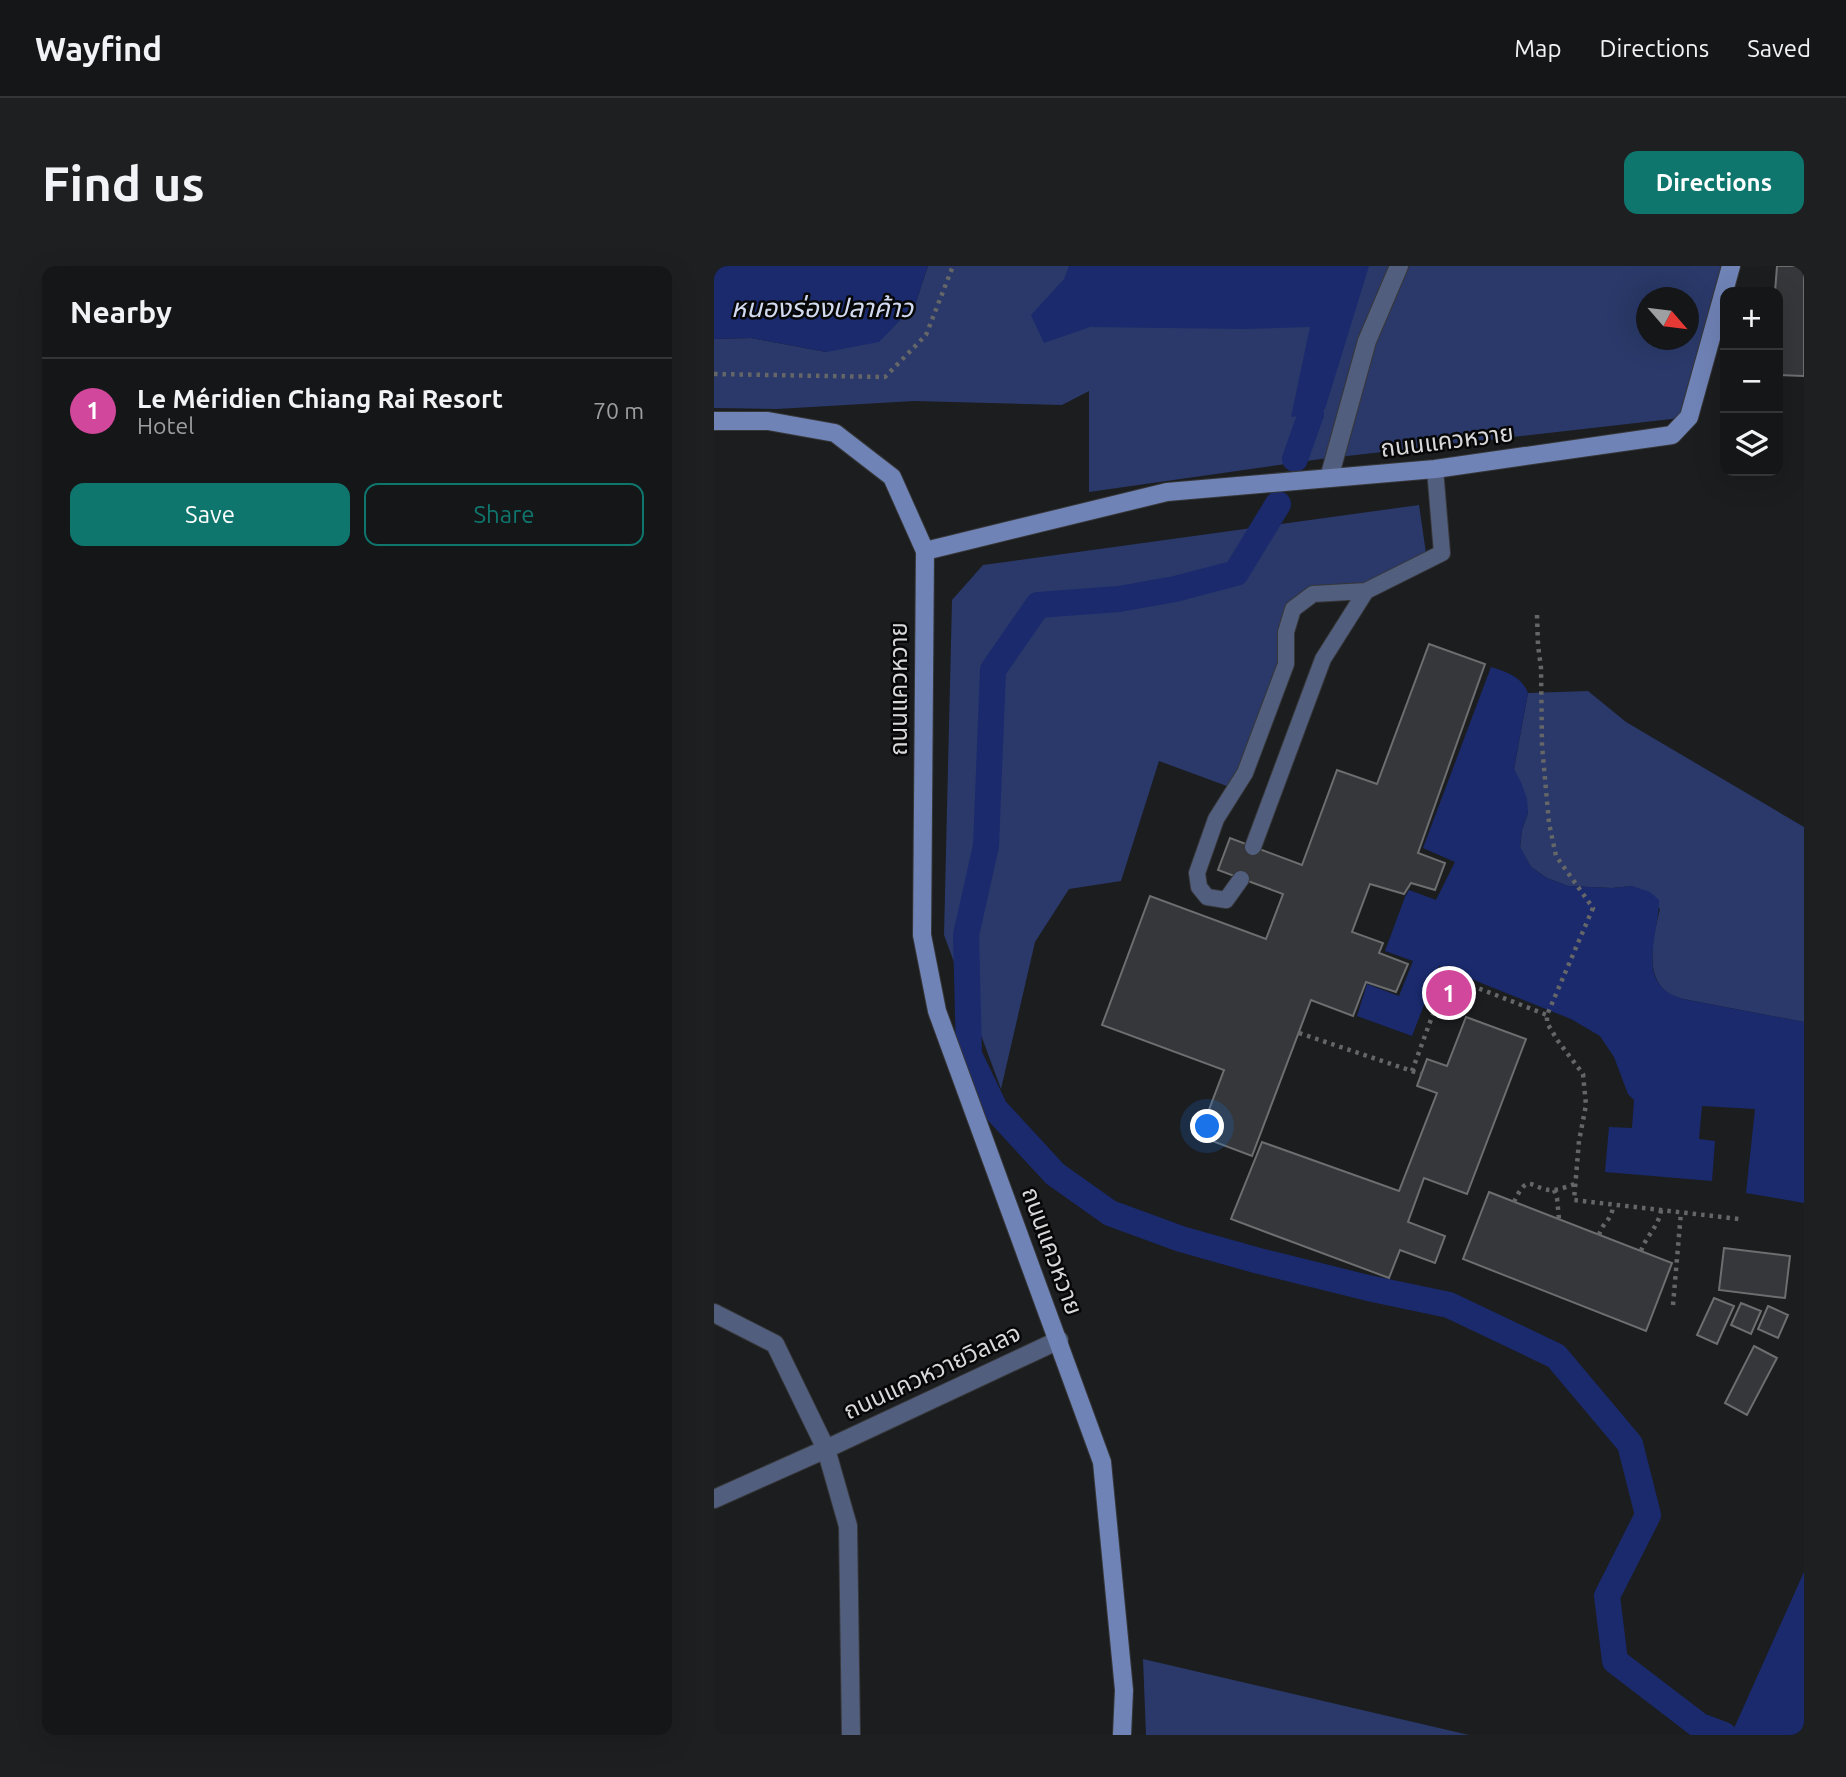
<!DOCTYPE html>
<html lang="en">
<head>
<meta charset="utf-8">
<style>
  body { margin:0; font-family:Ubuntu,"Noto Sans Thai",sans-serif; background:#1e1f20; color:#f1f3f6 }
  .controls { position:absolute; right:21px; top:21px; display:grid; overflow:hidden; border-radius:14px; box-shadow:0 7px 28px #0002 }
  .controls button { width:63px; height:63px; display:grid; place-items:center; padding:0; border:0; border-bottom:2px solid #343536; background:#151617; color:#f1f3f6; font:35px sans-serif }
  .compass { position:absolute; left:922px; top:21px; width:63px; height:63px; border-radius:50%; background:#151617; box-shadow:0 7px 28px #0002; rotate:118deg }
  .you { position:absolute; left:494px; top:861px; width:24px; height:24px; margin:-18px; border:5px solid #fff; border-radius:50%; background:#1a73e8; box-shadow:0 0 0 10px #1a73e833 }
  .badge { display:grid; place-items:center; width:46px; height:46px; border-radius:50%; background:#0f766e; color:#fff; font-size:23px; font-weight:700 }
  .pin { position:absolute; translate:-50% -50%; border:4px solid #fff; box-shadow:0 2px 7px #0006 }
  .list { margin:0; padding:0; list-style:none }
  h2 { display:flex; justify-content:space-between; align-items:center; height:91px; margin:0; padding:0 28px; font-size:30px }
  h2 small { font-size:23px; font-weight:400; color:#9d9fa1 }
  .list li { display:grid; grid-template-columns:46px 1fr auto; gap:21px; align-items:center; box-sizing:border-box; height:105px; padding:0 28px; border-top:2px solid #343536 }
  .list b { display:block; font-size:26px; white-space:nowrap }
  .list p { margin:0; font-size:23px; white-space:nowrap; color:#9d9fa1 }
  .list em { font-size:23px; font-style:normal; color:#9d9fa1 }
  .actions { display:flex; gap:14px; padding:21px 28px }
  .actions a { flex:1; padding:16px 0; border:2px solid #0f766e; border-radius:14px; text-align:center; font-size:24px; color:#0f766e }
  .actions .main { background:#0f766e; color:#fff }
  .icon { flex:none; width:38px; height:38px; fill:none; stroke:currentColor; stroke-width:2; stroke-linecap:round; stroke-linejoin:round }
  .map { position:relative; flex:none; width:1090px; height:1469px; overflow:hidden; border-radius:14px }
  header { display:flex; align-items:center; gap:42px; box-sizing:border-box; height:98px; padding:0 35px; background:#151617; border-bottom:2px solid #343536 }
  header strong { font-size:33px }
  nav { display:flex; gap:38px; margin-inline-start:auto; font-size:24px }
  .intro { display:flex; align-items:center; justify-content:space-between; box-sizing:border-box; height:168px; padding:0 42px }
  h1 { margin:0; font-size:49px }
  .button { padding:18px 32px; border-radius:14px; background:#0f766e; color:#fff; font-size:24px; font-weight:700 }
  main { display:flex; gap:42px; padding:0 42px }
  aside { flex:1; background:#151617; border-radius:14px; box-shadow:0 7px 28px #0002 }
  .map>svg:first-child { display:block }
</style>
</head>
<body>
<header>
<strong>Wayfind</strong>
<nav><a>Map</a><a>Directions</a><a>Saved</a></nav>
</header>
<div class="intro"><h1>Find us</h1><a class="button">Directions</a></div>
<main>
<aside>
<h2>Nearby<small></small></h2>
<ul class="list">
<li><span class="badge" style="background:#d1479c">1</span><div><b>Le Méridien Chiang Rai Resort</b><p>Hotel</p></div><em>70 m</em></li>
</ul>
<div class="actions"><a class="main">Save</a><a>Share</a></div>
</aside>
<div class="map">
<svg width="1090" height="1469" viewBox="0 0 1090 1469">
  <rect width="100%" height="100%" fill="#1c1d1f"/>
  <path fill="#2a3969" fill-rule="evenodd" d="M 214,0 L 1017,0 L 975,151 L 607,193 L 375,226 L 375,125 L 348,139 L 200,135 L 63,143 L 0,142 L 0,73 L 37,72 L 112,86 L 201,39 ZM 932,32 L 974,32 L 974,74 L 932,74 Z
    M 705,239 L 713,294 L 652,325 L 599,328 L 579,343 L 572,398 L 521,523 L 445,495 L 407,615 L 355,623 L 321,676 L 287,823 L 230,669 L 238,334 L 269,299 Z
    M 874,425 L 912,456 L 1090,561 L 1090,756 L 969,733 C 964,731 958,730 954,727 C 929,710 940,667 946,643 L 918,620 L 898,622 L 854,620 L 833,612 L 817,601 L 806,582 L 808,564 L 814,547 L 800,503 L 814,427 Z
    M 429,1393 L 755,1469 L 432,1469 Z"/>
  <path fill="#1a2a6d" d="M 0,0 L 214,0 L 201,39 L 165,76 L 112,86 L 37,72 L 0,73 Z
    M 355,0 L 655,0 L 611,143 L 597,148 L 577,151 L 596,61 L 530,63 L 376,61 L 330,77 L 317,49 L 350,13 Z
    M 777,401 C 793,406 808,411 814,427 L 800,503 L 807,516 L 813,533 L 814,547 L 808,564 L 806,581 L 817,601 L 833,612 L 854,620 L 898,622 L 918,620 L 936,626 L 945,634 C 946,661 925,706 953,726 C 957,729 964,731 969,733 L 1090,756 L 1090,937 L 1032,927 L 1041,843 L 988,840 L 985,873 L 1001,875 L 998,915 L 891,906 L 895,861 L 918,862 L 920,834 L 914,828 L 900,791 L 886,770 L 857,753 L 725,700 L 698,770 L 643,750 L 653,718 L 685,730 L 699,695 L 671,685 L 691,631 L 695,624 L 722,634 L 741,596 L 709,582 Z
    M 1090,1306 L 1090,1469 L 1017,1469 Z"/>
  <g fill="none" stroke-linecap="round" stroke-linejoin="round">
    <path stroke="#1a2a6d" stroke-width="26" d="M 581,193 L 597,148
      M 564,238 L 522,307 L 461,323 L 405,333 L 324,339 L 279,404 L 272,580 L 252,669 L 255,789 L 281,843 L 341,908 L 396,947 L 467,973 L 545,995 L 654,1022 L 735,1039 L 842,1090 L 916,1178 L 934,1249 L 893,1330 L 901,1395 L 986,1460 L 1010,1469"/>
  </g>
  <path fill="#36373a" stroke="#6c6e70" stroke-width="2" d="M 1063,0 L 1090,0 L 1090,110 L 1064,109 L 1064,26 L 1061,26 Z
    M 715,378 L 771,398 L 704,587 L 731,597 L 721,624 L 697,617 L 690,628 L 656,618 L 638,666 L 669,677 L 665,687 L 694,698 L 682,726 L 652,716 L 639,750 L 597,734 L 538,890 L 485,870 L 510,804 L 388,759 L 436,630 L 552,673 L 569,628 L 504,604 L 516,572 L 588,599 L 623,504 L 663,518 Z
    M 752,751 L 812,773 L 753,928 L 710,912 L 694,956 L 731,970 L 721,997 L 686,984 L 675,1012 L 517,953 L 548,876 L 685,925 L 723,827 L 703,820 L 713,793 L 733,800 Z
    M 775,926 L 958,997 L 932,1065 L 749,993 Z
    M 1010,982 L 1076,990 L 1071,1032 L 1005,1024 Z
    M 1000,1032 L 1020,1040 L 1003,1078 L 983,1069 Z
    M 1027,1037 L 1047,1045 L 1037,1068 L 1017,1059 Z
    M 1054,1040 L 1074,1049 L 1064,1072 L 1044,1063 Z
    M 1040,1080 L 1063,1092 L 1033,1149 L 1011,1137 Z"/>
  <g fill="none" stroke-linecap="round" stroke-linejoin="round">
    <defs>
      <path id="lane" d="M 652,325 L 728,287 L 721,203
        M 527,613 L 512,634 L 493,631 L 485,621 L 483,607 L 502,553 L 531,507 L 572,398 L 572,366 L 579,343 L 599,328 L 652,325 L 609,393 L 539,581"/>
      <path id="street" d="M 615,212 L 653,75 L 685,0
        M 0,1047 L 61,1078 L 112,1183 L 134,1260 L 137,1469
        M 0,1233 L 112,1183 L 345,1074"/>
      <path id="secondary" d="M 0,155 L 54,155 L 121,167 L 178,211 L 211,285
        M 408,1469 L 410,1424 L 388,1196 L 223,745 L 208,669 L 211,285 L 453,226 L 721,203 L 958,169 L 975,151 L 1017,0"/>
    </defs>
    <use href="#lane" stroke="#363739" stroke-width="18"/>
    <use href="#street" stroke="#363739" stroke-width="20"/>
    <use href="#secondary" stroke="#363739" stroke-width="20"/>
    <path stroke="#656668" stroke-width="4.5" stroke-dasharray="3.5 5" stroke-linecap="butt" d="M 0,108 L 171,111 L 212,69 L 239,0
      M 823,349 L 824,379 L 827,402 L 828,480 L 835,557 L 842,590 L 879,642 L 833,749 L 833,757 L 844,775 L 869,808 L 872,839 L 865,875 L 860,934 L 1025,953
      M 585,767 L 698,805 L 733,710 L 833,749
      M 698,805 L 708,808
      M 840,924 L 843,932 L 845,953
      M 800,936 C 815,904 817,924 838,924 C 846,924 854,920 861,918
      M 885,969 C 889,955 898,955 899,939
      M 927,985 C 932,970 945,960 947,944
      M 959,1039 L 967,946"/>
    <use href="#lane" stroke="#525e7e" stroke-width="16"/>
    <use href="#street" stroke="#525e7e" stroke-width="18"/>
    <use href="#secondary" stroke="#7083b6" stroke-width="18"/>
  </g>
  <g text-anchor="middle" stroke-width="5" stroke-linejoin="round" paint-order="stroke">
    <g font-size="24" fill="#d8d8da" stroke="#070708">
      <text transform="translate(733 175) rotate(-7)" y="8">ถนนแควหวาย</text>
      <text transform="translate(185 423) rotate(-90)" y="8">ถนนแควหวาย</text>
      <text transform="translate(338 985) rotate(70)" y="8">ถนนแควหวาย</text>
      <text transform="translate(218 1106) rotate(-25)" y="8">ถนนแควหวายวิลเลจ</text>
    </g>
    <g font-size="26" font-style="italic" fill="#d2daef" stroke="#070708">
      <text x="108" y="51">หนองร่องปลาค้าว</text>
    </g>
  </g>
</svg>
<div class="controls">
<button>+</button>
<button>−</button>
<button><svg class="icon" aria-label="layers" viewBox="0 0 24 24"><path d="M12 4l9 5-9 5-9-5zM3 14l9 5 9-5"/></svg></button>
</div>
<svg class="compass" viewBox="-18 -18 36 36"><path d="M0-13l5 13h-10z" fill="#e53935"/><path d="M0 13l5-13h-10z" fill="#9d9fa1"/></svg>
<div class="you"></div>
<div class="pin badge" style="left:735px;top:727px;background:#d1479c">1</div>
</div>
</main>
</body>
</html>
